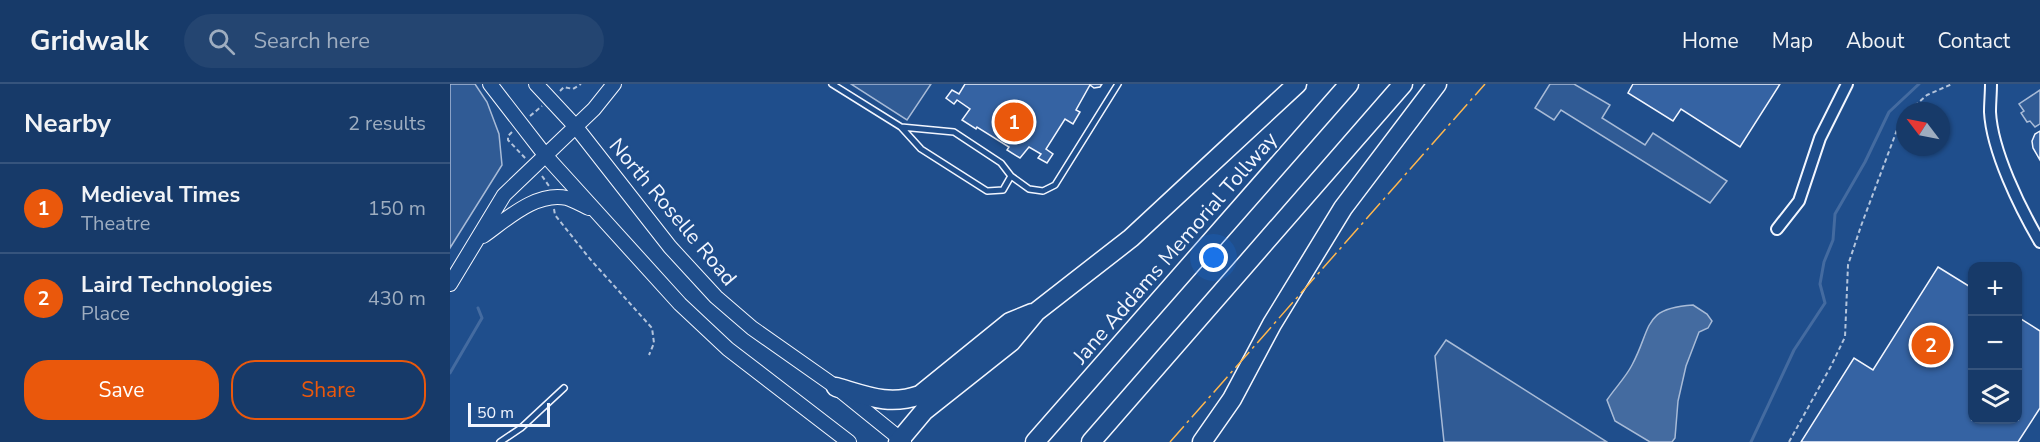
<!DOCTYPE html>
<html lang="en">
<head>
<meta charset="utf-8">
<style>
  body { margin:0; font-family:"Nunito Sans",sans-serif; background:#244571; color:#f1f3f6 }
  .controls { position:absolute; right:18px; bottom:18px; display:grid; overflow:hidden; border-radius:12px; box-shadow:0 2px 4px #0004 }
  .controls button { width:54px; height:54px; display:grid; place-items:center; padding:0; border:0; border-bottom:2px solid #36547d; background:#173a69; color:#f1f3f6; font:30px sans-serif }
  .compass { position:absolute; left:1446px; top:18px; width:54px; height:54px; border-radius:50%; background:#173a69; box-shadow:0 2px 4px #0004; rotate:302deg }
  .scale { position:absolute; left:18px; bottom:15px; width:82px; box-sizing:border-box; padding-left:6px; border:3px solid #f2f6ff; border-top:0; font-size:16px; line-height:21px; white-space:nowrap; color:#f2f6ff; -webkit-text-stroke:4px #1f4e8c; paint-order:stroke }
  .you { position:absolute; left:764px; top:174px; width:21px; height:21px; margin:-15px; border:4px solid #fff; border-radius:50%; background:#1a73e8; box-shadow:0 0 0 9px #1a73e833 }
  .badge { display:grid; place-items:center; width:39px; height:39px; border-radius:50%; background:#ea580c; color:#fff; font-size:20px; font-weight:700 }
  .pin { position:absolute; translate:-50% -50%; border:3px solid #fff; box-shadow:0 2px 6px #0006 }
  .list { margin:0; padding:0; list-style:none }
  h2 { display:flex; justify-content:space-between; align-items:center; height:78px; margin:0; padding:0 24px; font-size:26px }
  h2 small { font-size:20px; font-weight:400; color:#9eadc0 }
  .list li { display:grid; grid-template-columns:39px 1fr auto; gap:18px; align-items:center; box-sizing:border-box; height:90px; padding:0 24px; border-top:2px solid #36547d }
  .list b { display:block; font-size:22px; white-space:nowrap }
  .list p { margin:0; font-size:20px; white-space:nowrap; color:#9eadc0 }
  .list em { font-size:20px; font-style:normal; color:#9eadc0 }
  .actions { display:flex; gap:12px; padding:18px 24px }
  .actions a { flex:1; padding:14px 0; border:2px solid #ea580c; border-radius:24px; text-align:center; font-size:21px; color:#ea580c }
  .actions .main { background:#ea580c; color:#fff }
  .icon { flex:none; width:33px; height:33px; fill:none; stroke:currentColor; stroke-width:2; stroke-linecap:round; stroke-linejoin:round }
  .map { position:relative; flex:none; width:1590px; height:358px; overflow:hidden }
  header { display:flex; align-items:center; gap:36px; box-sizing:border-box; height:84px; padding:0 30px; background:#173a69; border-bottom:2px solid #36547d }
  header strong { font-size:28px }
  nav { display:flex; gap:33px; margin-inline-start:auto; font-size:21px }
  .search { width:420px; height:54px; background:#244571; display:flex; align-items:center; gap:15px; box-sizing:border-box; padding:0 21px; border-radius:33px; color:#9eadc0; font-size:22px }
  main { display:flex }
  aside { flex:1; background:#173a69 }
  .map>svg:first-child { display:block }
</style>
</head>
<body>
<header>
<strong>Gridwalk</strong>
<div class="search"><svg class="icon" aria-label="search" viewBox="0 0 24 24"><circle cx="10" cy="10" r="6"/><path d="M15 15l6 6"/></svg>Search here</div>
<nav><a>Home</a><a>Map</a><a>About</a><a>Contact</a></nav>
</header>
<main>
<aside>
<h2>Nearby<small>2 results</small></h2>
<ul class="list">
<li><span class="badge">1</span><div><b>Medieval Times</b><p>Theatre</p></div><em>150 m</em></li>
<li><span class="badge">2</span><div><b>Laird Technologies</b><p>Place</p></div><em>430 m</em></li>
</ul>
<div class="actions"><a class="main">Save</a><a>Share</a></div>
</aside>
<div class="map">
<svg width="1590" height="358" viewBox="0 0 1590 358">
  <rect width="100%" height="100%" fill="#1f4e8c"/>
  <path fill="#305b95" stroke="#a8bbd7" stroke-width="1.5" d="M 0,0 L 25,0 L 37,18 L 49,50 L 52,81 L 0,164 Z
    M 401,0 L 481,0 L 457,36 Z
    M 1100,0 L 1124,0 L 1160,21 L 1152,34 L 1195,61 L 1203,49 L 1277,97 L 1260,119 L 1111,26 L 1104,36 L 1085,24 Z
    M 1590,6 L 1590,40 L 1585,43 L 1580,37 L 1577,38 L 1571,29 L 1574,27 L 1569,20 Z
    M 996,256 L 1157,358 L 994,358 L 985,272 Z"/>
  <path fill="#446ba0" stroke="#a8bbd7" stroke-width="1.5" d="M 1243,221 L 1257,230 L 1262,237 L 1258,244 L 1249,248 L 1236,282 L 1228,317 L 1225,354 L 1222,358 L 1200,358 L 1165,337 L 1157,316 C 1165,304 1176,293 1182,281 C 1202,244 1192,224 1243,221 Z"/>
  <g fill="none" stroke-linecap="round" stroke-linejoin="round">
    <path stroke="#446ba0" stroke-width="3" d="M 0,289 L 32,234 L 28,224
      M 1301,358 L 1344,266 L 1375,219 L 1370,200 L 1374,178 L 1383,156 L 1385,130 L 1415,78 L 1439,28 L 1469,0"/>
  </g>
  <path fill="#3563a3" stroke="#f2f6ff" stroke-width="1.5" d="M 515,0 L 652,0 L 650,3 L 644,4 L 640,1 L 626,26 L 630,28 L 623,40 L 615,35 L 596,65 L 603,70 L 597,79 L 588,74 L 591,70 L 579,63 L 570,74 L 557,66 L 559,63 L 527,43 L 526,45 L 512,36 L 520,25 L 507,16 L 504,20 L 496,14 L 502,6 L 509,10 Z
    M 1183,0 L 1330,0 L 1290,63 L 1231,25 L 1223,37 L 1178,9 Z
    M 1590,47 L 1590,76 L 1583,64 L 1582,57 L 1585,50 Z
    M 1488,183 L 1522,204 L 1522,336 L 1568,336 L 1568,233 L 1590,247 L 1590,324 L 1568,358 L 1351,358 L 1404,274 L 1423,286 Z"/>
  <g fill="none" stroke-linecap="round" stroke-linejoin="round">
    <defs>
      <path id="lane" d="M 382,0 L 451,43 L 471,65 L 537,107 L 553,106 L 561,92 L 551,79 L 504,48 L 451,43
        M 561,92 L 579,105 L 593,107 L 605,101 L 668,0
        M 50,358 L 71,344 L 114,304"/>
      <path id="street" d="M 1541,0 C 1541,9 1540,19 1540,28 C 1542,67 1570,124 1590,158
        M 1327,145 L 1349,117 L 1370,54 L 1397,0"/>
      <path id="secondary" d="M 40,0 L 95,71 L 230,220 L 278,265 L 399,358
        M 86,0 L 126,43 L 220,163 L 266,213 L 302,244 L 386,303 L 454,358
        M 33,152 C 56,136 86,107 117,114 C 124,116 132,121 139,124
        M 0,200 L 54,111 L 144,25 L 164,0"/>
      <path id="highway" d="M 386,303 C 417,312 439,322 470,311 L 560,238 L 582,229
        M 448,358 L 474,327 L 561,258 L 586,228 L 681,154 L 847,0
        M 585,358 L 899,0
        M 641,358 L 953,0
        M 752,358 L 782,315 L 822,240 L 893,124 L 987,0"/>
    </defs>
    <use href="#lane" stroke="#f2f6ff" stroke-width="8"/>
    <use href="#street" stroke="#f2f6ff" stroke-width="14"/>
    <use href="#secondary" stroke="#f2f6ff" stroke-width="16"/>
    <use href="#highway" stroke="#f2f6ff" stroke-width="21"/>
    <path stroke="#b3c4dc" stroke-width="2" stroke-dasharray="4.5 3" stroke-linecap="butt" d="M 110,7 L 114,3 L 123,5 L 131,0
      M 1459,27 L 1477,11 L 1502,0
      M 80,32 L 92,22
      M 62,48 L 58,52 L 58,56 L 76,75
      M 92,92 L 99,102
      M 104,125 L 105,131 L 140,175 L 202,244 L 204,259 L 199,271
      M 1339,358 L 1381,282 L 1395,253 L 1398,181 L 1411,142 L 1447,46 L 1455,32"/>
    <use href="#lane" stroke="#1f4e8c" stroke-width="5"/>
    <use href="#street" stroke="#1f4e8c" stroke-width="10"/>
    <use href="#secondary" stroke="#1f4e8c" stroke-width="14"/>
    <use href="#highway" stroke="#1f4e8c" stroke-width="18"/>
    <path stroke="#ffb74d" stroke-width="1.5" stroke-dasharray="21 4.5 3 4.5" stroke-linecap="butt" d="M 720,358 L 1035,0"/>
  </g>
  <g text-anchor="middle" stroke-width="4.5" stroke-linejoin="round" paint-order="stroke">
    <g font-size="21" fill="#f2f6ff" stroke="#1f4e8c">
      <text transform="translate(223 128) rotate(50)" y="7">North Roselle Road</text>
      <text transform="translate(725 164) rotate(-49)" y="7">Jane Addams Memorial Tollway</text>
    </g>
  </g>
</svg>
<div class="controls">
<button>+</button>
<button>−</button>
<button><svg class="icon" aria-label="layers" viewBox="0 0 24 24"><path d="M12 4l9 5-9 5-9-5zM3 14l9 5 9-5"/></svg></button>
</div>
<svg class="compass" viewBox="-18 -18 36 36"><path d="M0-13l5 13h-10z" fill="#e53935"/><path d="M0 13l5-13h-10z" fill="#9eadc0"/></svg>
<div class="scale">50 m</div>
<div class="you"></div>
<div class="pin badge" style="left:564px;top:38px">1</div>
<div class="pin badge" style="left:1481px;top:261px">2</div>
</div>
</main>
</body>
</html>
